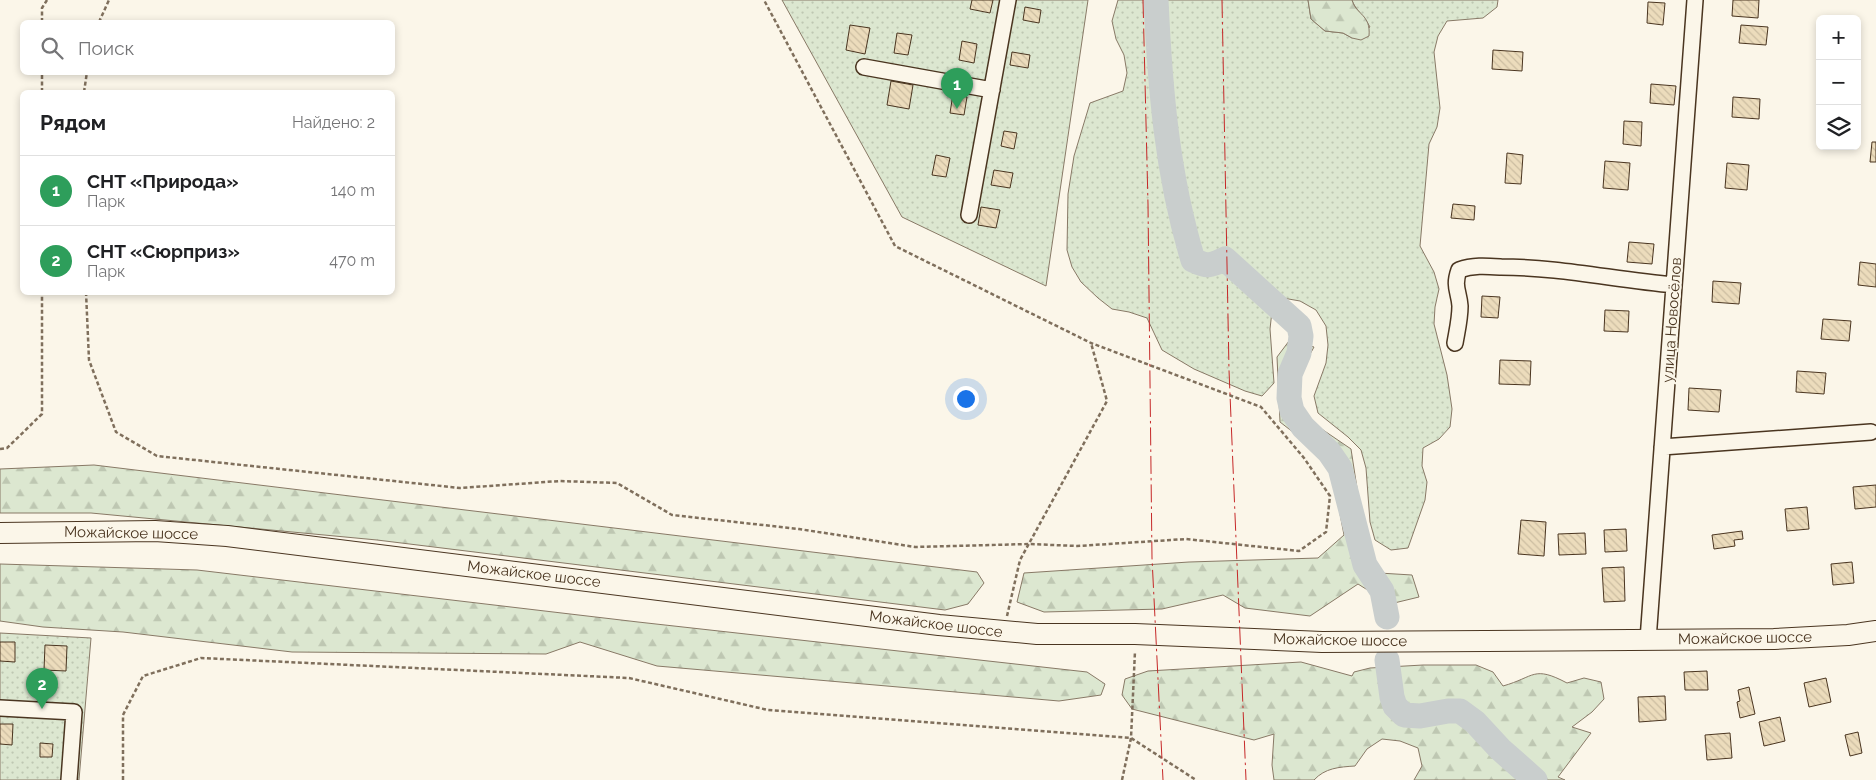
<!DOCTYPE html>
<html lang="ru">
<head>
<meta charset="utf-8">
<style>
  body { margin:0; font-family:Raleway,sans-serif; background:#f6f6f6; color:#202124 }
  .controls { position:absolute; right:15px; top:15px; display:grid; overflow:hidden; border-radius:8px; box-shadow:0 2px 8px #0003 }
  .controls button { width:45px; height:45px; display:grid; place-items:center; padding:0; border:0; border-bottom:1px solid #e0e0e0; background:#fff; color:#202124; font:25px sans-serif }
  .you { position:absolute; left:965px; top:398px; width:18px; height:18px; margin:-12px; border:4px solid #fff; border-radius:50%; background:#1a73e8; box-shadow:0 0 0 8px #1a73e833 }
  .badge { display:grid; place-items:center; width:32px; height:32px; border-radius:50%; background:#c62828; color:#fff; font-size:16px; font-weight:700 }
  .pin { position:absolute; translate:-50% -41px; filter:drop-shadow(0 1px 2px #0008) }
  .pin::after { content:''; position:absolute; top:26px; width:18px; height:15px; background:inherit; clip-path:polygon(0 0,100% 0,50% 100%) }
  .list { margin:0; padding:0; list-style:none }
  h2 { display:flex; justify-content:space-between; align-items:center; height:65px; margin:0; padding:0 20px; font-size:21px }
  h2 small { font-size:16px; font-weight:400; color:#757577 }
  .list li { display:grid; grid-template-columns:32px 1fr auto; gap:15px; align-items:center; box-sizing:border-box; height:70px; padding:0 20px; border-top:1px solid #e0e0e0 }
  .list b { display:block; font-size:19px; white-space:nowrap }
  .list p { margin:0; font-size:16px; white-space:nowrap; color:#757577 }
  .list em { font-size:16px; font-style:normal; color:#757577 }
  .icon { flex:none; width:28px; height:28px; fill:none; stroke:currentColor; stroke-width:2; stroke-linecap:round; stroke-linejoin:round }
  .map { position:relative; flex:none; width:1876px; height:780px; overflow:hidden }
  .search { position:absolute; background:#fff; box-shadow:0 2px 8px #0003; left:20px; top:20px; width:375px; height:55px; display:flex; align-items:center; gap:12px; box-sizing:border-box; padding:0 18px; border-radius:8px; color:#757577; font-size:19px }
  .panel { position:absolute; background:#fff; box-shadow:0 2px 8px #0003; left:20px; top:90px; width:375px; height:205px; border-radius:8px }
  .map>svg:first-child { display:block }
</style>
</head>
<body>
<div class="map">
<svg width="1876" height="780" viewBox="0 0 1876 780">
  <defs>
    <pattern id="grass-dots" width="8" height="8" patternUnits="userSpaceOnUse" patternTransform="scale(1.25)"><rect width="8" height="8" fill="#dce7d0"/><path d="M2 2h.1M6 6h.1" fill="none" stroke="#bec7b2" stroke-width="1.8" stroke-linecap="round"/></pattern>
    <pattern id="forest-firs" width="22" height="20" patternUnits="userSpaceOnUse" patternTransform="scale(1.25)"><rect width="22" height="20" fill="#dce7d0"/><path d="M5 1l3.5 6h-7zM16 11l3.5 6h-7z" fill="#bec7b2"/></pattern>
    <pattern id="building-back-hatch" width="6" height="6" patternUnits="userSpaceOnUse" patternTransform="scale(1.25)"><rect width="6" height="6" fill="#ecdcbc"/><path d="M-1 5l2 2M0 0l6 6M5-1l2 2" fill="none" stroke="#ccbda1"/></pattern>
  </defs>
  <rect width="100%" height="100%" fill="#fbf6e9"/>
  <path fill="url(#grass-dots)" stroke="#887966" d="M 782,0 L 1088,0 L 1046,286 L 902,217 Z
    M 1118,0 L 1308,0 L 1311,19 L 1325,31 L 1343,33 L 1352,38 L 1370,27 C 1365,17 1354,8 1352,0 L 1498,0 L 1497,7 L 1483,18 L 1447,21 L 1438,36 L 1434,52 L 1440,108 L 1437,127 L 1429,144 L 1420,246 L 1434,272 L 1439,289 L 1435,307 L 1434,324 L 1447,375 L 1452,409 L 1450,427 L 1439,439 L 1423,448 L 1422,466 L 1427,482 L 1425,500 L 1408,548 L 1391,550 L 1375,540 L 1370,522 L 1366,468 L 1361,450 L 1348,437 L 1318,413 L 1314,396 L 1326,363 L 1328,345 L 1326,326 L 1316,310 L 1300,301 L 1283,298 L 1272,311 L 1270,329 L 1274,383 L 1262,396 L 1245,391 L 1194,369 L 1162,350 L 1147,318 L 1129,312 L 1112,309 L 1098,298 L 1081,282 L 1072,267 L 1067,250 L 1068,194 L 1074,156 L 1090,103 L 1123,91 L 1127,73 L 1124,55 L 1116,39 L 1112,21 Z
    M 0,633 L 91,638 L 79,780 L 0,780 Z"/>
  <path fill="url(#forest-firs)" stroke="#887966" d="M 1308,0 L 1352,0 C 1356,15 1371,14 1369,36 L 1361,40 L 1352,38 L 1343,33 L 1325,31 L 1311,19 Z
    M 1289,341 L 1314,347 L 1297,378 L 1304,417 L 1351,449 L 1369,566 L 1379,573 L 1412,575 L 1419,597 L 1390,604 L 1358,584 L 1310,616 L 1245,608 L 1223,595 L 1162,609 L 1044,612 L 1017,602 L 1024,573 L 1189,562 L 1318,558 L 1344,535 L 1330,461 L 1280,422 L 1277,357 Z
    M 94,465 L 977,572 L 984,583 L 968,604 L 945,610 L 377,540 L 91,513 L 0,513 L 0,469 Z
    M 0,564 L 197,570 L 638,622 L 1087,672 L 1105,684 L 1101,695 L 1059,701 L 657,666 L 580,642 L 546,654 L 292,652 L 123,632 L 43,627 L 0,621 Z
    M 1301,662 L 1352,676 L 1354,672 L 1370,668 L 1423,665 L 1476,665 L 1493,672 L 1503,686 C 1535,677 1533,665 1567,683 L 1584,678 L 1601,682 L 1604,699 L 1592,712 L 1572,727 L 1591,733 L 1558,777 L 1565,780 L 1414,780 L 1422,766 L 1418,748 L 1400,741 L 1382,739 L 1367,749 L 1355,766 C 1339,767 1325,768 1314,780 L 1274,780 L 1272,765 L 1274,734 L 1254,740 L 1132,709 L 1122,695 L 1125,679 L 1148,671 Z"/>
  <g fill="none" stroke-linecap="round" stroke-linejoin="round">
    <path stroke="#c9cecd" stroke-width="25" d="M 1156,0 C 1160,88 1167,175 1193,260 C 1207,267 1210,266 1225,259 L 1299,326 L 1301,336 L 1299,353 L 1290,374 L 1289,398 L 1292,411 L 1303,427 L 1329,452 L 1340,468 L 1365,565 L 1382,591 L 1387,617
      M 1387,660 L 1392,697 L 1395,706 L 1404,715 L 1420,716 L 1448,711 L 1460,711 L 1475,722 L 1500,749 L 1535,780"/>
  </g>
  <path fill="url(#building-back-hatch)" stroke="#4a3520" d="M 972,0 L 993,0 L 990,13 L 970,9 Z
    M 1733,0 L 1759,0 L 1758,18 L 1732,16 Z
    M 1648,2 L 1665,3 L 1663,25 L 1647,23 Z
    M 1025,7 L 1041,10 L 1039,23 L 1023,20 Z
    M 850,25 L 870,28 L 865,54 L 846,50 Z
    M 1741,25 L 1768,27 L 1766,45 L 1739,43 Z
    M 897,33 L 912,35 L 908,55 L 894,53 Z
    M 962,41 L 977,44 L 974,63 L 959,60 Z
    M 1493,50 L 1523,52 L 1522,71 L 1492,69 Z
    M 1012,52 L 1030,55 L 1028,68 L 1010,65 Z
    M 891,81 L 913,85 L 909,109 L 887,105 Z
    M 1651,84 L 1676,86 L 1674,105 L 1650,103 Z
    M 953,94 L 967,97 L 964,115 L 950,113 Z
    M 1733,97 L 1760,99 L 1759,119 L 1732,117 Z
    M 1624,121 L 1642,122 L 1641,146 L 1623,144 Z
    M 1004,131 L 1017,133 L 1014,149 L 1001,146 Z
    M 1872,142 L 1876,142 L 1876,162 L 1870,162 Z
    M 1507,153 L 1523,155 L 1521,184 L 1505,183 Z
    M 936,155 L 950,158 L 946,177 L 932,175 Z
    M 1605,161 L 1630,163 L 1628,190 L 1603,188 Z
    M 1727,163 L 1749,165 L 1747,190 L 1725,188 Z
    M 994,170 L 1013,173 L 1010,188 L 991,185 Z
    M 1453,204 L 1475,206 L 1474,220 L 1451,218 Z
    M 981,207 L 1000,210 L 996,228 L 978,225 Z
    M 1629,242 L 1654,244 L 1652,264 L 1627,262 Z
    M 1860,262 L 1876,264 L 1876,287 L 1858,285 Z
    M 1713,281 L 1741,283 L 1739,304 L 1712,302 Z
    M 1482,296 L 1500,297 L 1498,318 L 1481,317 Z
    M 1605,310 L 1629,311 L 1628,332 L 1604,331 Z
    M 1823,319 L 1851,321 L 1849,341 L 1821,339 Z
    M 1500,360 L 1531,361 L 1530,385 L 1499,384 Z
    M 1797,371 L 1826,373 L 1824,394 L 1796,392 Z
    M 1689,388 L 1721,390 L 1719,412 L 1688,410 Z
    M 1876,485 L 1876,507 L 1855,509 L 1853,487 Z
    M 1807,507 L 1809,529 L 1787,531 L 1785,509 Z
    M 1521,520 L 1546,522 L 1544,556 L 1518,554 Z
    M 1626,529 L 1627,551 L 1605,552 L 1604,530 Z
    M 1742,531 L 1743,539 L 1734,540 L 1735,546 L 1714,549 L 1712,535 Z
    M 1585,533 L 1586,554 L 1559,555 L 1558,534 Z
    M 1852,562 L 1854,583 L 1833,585 L 1831,564 Z
    M 1624,567 L 1625,601 L 1604,602 L 1602,568 Z
    M 0,642 L 15,642 L 15,662 L 0,661 Z
    M 45,645 L 67,646 L 66,671 L 44,670 Z
    M 1707,671 L 1708,690 L 1685,690 L 1684,672 Z
    M 1826,678 L 1831,702 L 1809,707 L 1804,683 Z
    M 1749,687 L 1755,714 L 1740,718 L 1737,702 L 1740,701 L 1738,690 Z
    M 1665,696 L 1666,720 L 1639,722 L 1638,697 Z
    M 1780,717 L 1785,741 L 1764,746 L 1759,722 Z
    M 0,724 L 13,724 L 12,745 L 0,744 Z
    M 1858,732 L 1862,753 L 1850,756 L 1845,735 Z
    M 1730,733 L 1732,758 L 1707,760 L 1705,735 Z
    M 40,743 L 53,744 L 52,757 L 40,757 Z"/>
  <g fill="none" stroke-linecap="round" stroke-linejoin="round">
    <defs>
      <path id="minor" d="M 864,67 L 992,90
        M 969,215 L 1008,0
        M 1455,343 C 1457,331 1460,319 1460,306 C 1459,291 1453,287 1459,270 C 1473,265 1486,266 1501,267 C 1559,267 1616,280 1674,285
        M 1662,447 L 1871,432
        M 1648,640 L 1695,0
        M 0,708 L 74,712 L 69,780"/>
      <path id="major" d="M 0,533 L 155,531 L 227,536 L 939,625 L 1037,634 L 1135,634 L 1322,642 L 1774,639 L 1848,635 L 1876,631"/>
    </defs>
    <use href="#minor" stroke="#4a3520" stroke-width="18"/>
    <use href="#major" stroke="#4a3520" stroke-width="22"/>
    <path stroke="#7f6f5c" stroke-width="2.5" stroke-dasharray="4 2.5" stroke-linecap="butt" d="M 42,22 L 42,8 L 47,0
      M 99,22 L 109,0
      M 42,92 L 42,72
      M 84,92 L 87,72
      M 86,292 L 89,360 L 116,432 L 157,456 L 460,488 L 560,481 L 617,483 L 672,515 L 799,529 L 915,547 L 1029,544 L 1077,546 L 1186,539 L 1299,551 L 1326,532 L 1330,496 L 1304,458 L 1261,407 L 1091,343 L 895,246 L 764,0
      M 0,449 L 7,448 L 42,414 L 42,292
      M 1007,616 L 1020,560 L 1107,401 L 1091,343
      M 123,780 L 123,715 L 143,676 L 201,658 L 629,678 L 768,710 L 1131,738 L 1196,780
      M 1122,780 L 1131,738 L 1135,651"/>
    <use href="#minor" stroke="#fbf6e9" stroke-width="15"/>
    <use href="#major" stroke="#fbf6e9" stroke-width="20"/>
    <path stroke="#c62828" stroke-width="1" stroke-dasharray="18 4 2.5 4" stroke-linecap="butt" d="M 1143,0 L 1148,204 L 1152,558 L 1163,780
      M 1222,0 L 1229,370 L 1246,780"/>
  </g>
  <g text-anchor="middle" stroke-width="4" stroke-linejoin="round" paint-order="stroke">
    <g font-size="15" fill="#4a3520" stroke="#fbf6e9">
      <text transform="translate(1672 320) rotate(-86)" y="5">улица Новосёлов</text>
      <text transform="translate(131 533) rotate(1)" y="5">Можайское шоссе</text>
      <text transform="translate(534 574) rotate(7)" y="5">Можайское шоссе</text>
      <text transform="translate(936 624) rotate(7)" y="5">Можайское шоссе</text>
      <text transform="translate(1745 638) rotate(-1)" y="5">Можайское шоссе</text>
      <text transform="translate(1340 640) rotate(1)" y="5">Можайское шоссе</text>
    </g>
  </g>
</svg>
<div class="controls">
<button>+</button>
<button>−</button>
<button><svg class="icon" aria-label="layers" viewBox="0 0 24 24"><path d="M12 4l9 5-9 5-9-5zM3 14l9 5 9-5"/></svg></button>
</div>
<div class="you"></div>
<div class="pin badge" style="left:957px;top:109px;background:#2e9e5b">1</div>
<div class="pin badge" style="left:42px;top:709px;background:#2e9e5b">2</div>
<div class="search"><svg class="icon" aria-label="search" viewBox="0 0 24 24"><circle cx="10" cy="10" r="6"/><path d="M15 15l6 6"/></svg>Поиск</div>
<section class="panel">
<h2>Рядом<small>Найдено: 2</small></h2>
<ul class="list">
<li><span class="badge" style="background:#2e9e5b">1</span><div><b>СНТ «Природа»</b><p>Парк</p></div><em>140 m</em></li>
<li><span class="badge" style="background:#2e9e5b">2</span><div><b>СНТ «Сюрприз»</b><p>Парк</p></div><em>470 m</em></li>
</ul>
</section>
</div>
</body>
</html>
